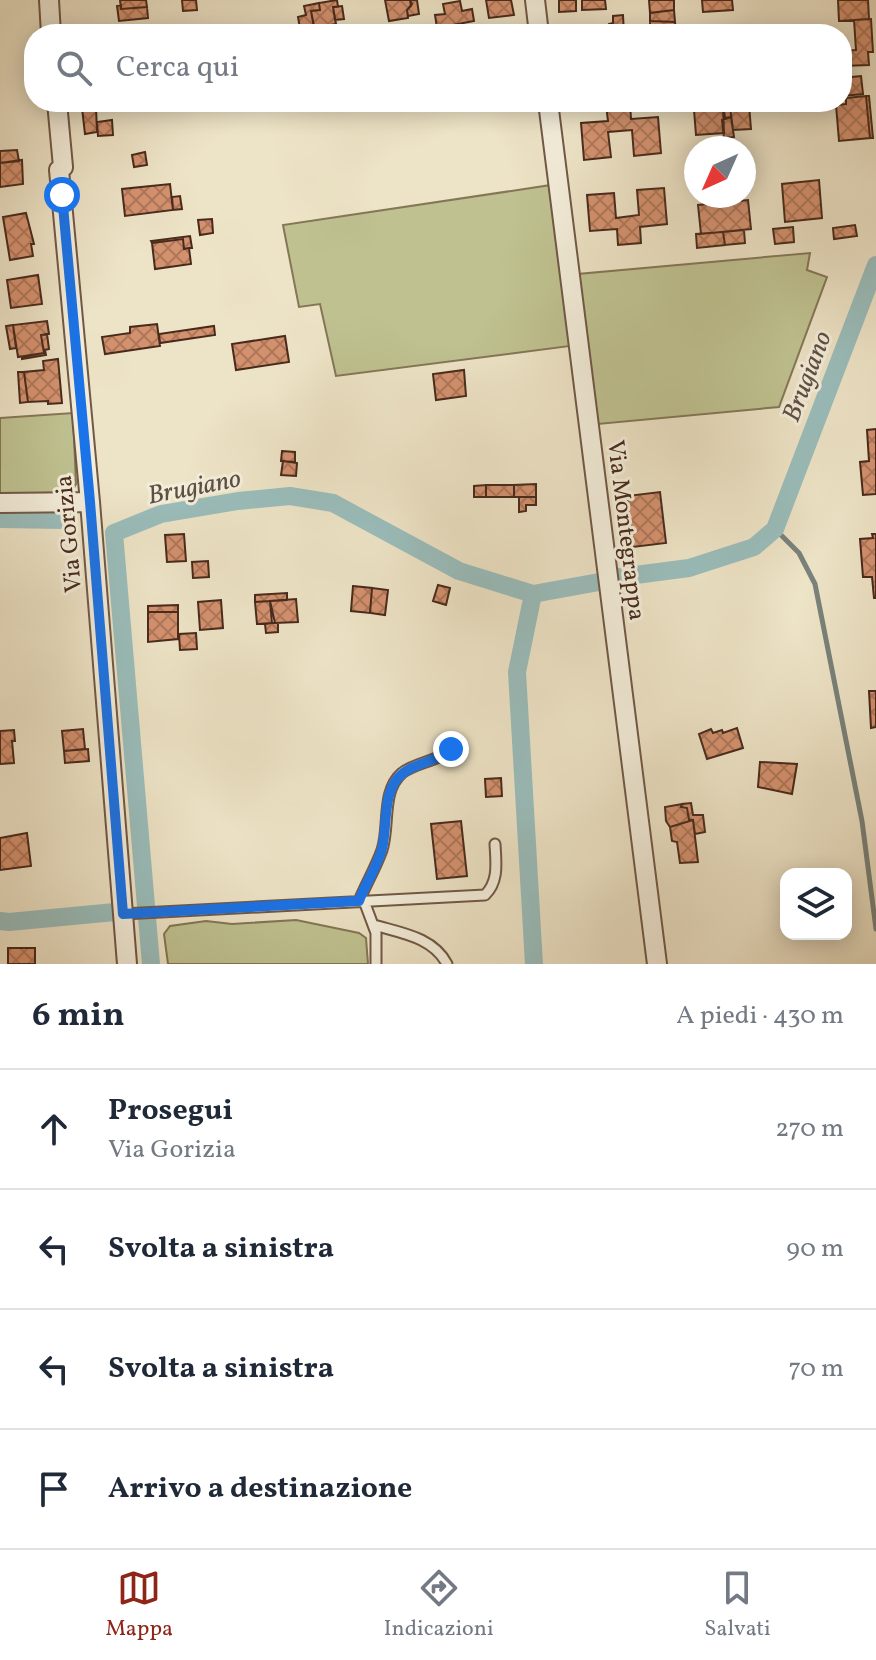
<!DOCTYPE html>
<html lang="it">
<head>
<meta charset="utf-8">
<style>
  body { margin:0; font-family:Vollkorn,serif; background:#f2f2f3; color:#1f2937 }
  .controls { position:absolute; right:24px; bottom:24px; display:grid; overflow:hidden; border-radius:16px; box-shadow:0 4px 20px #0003 }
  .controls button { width:72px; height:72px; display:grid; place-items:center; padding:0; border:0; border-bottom:2px solid #e0e1e3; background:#fff; color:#1f2937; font:40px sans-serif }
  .compass { position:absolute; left:684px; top:136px; width:72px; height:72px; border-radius:50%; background:#fff; box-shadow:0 4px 20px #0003; rotate:225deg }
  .stop { position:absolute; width:24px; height:24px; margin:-18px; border:6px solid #1a73e8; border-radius:50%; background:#fff }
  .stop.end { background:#1a73e8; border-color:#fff; box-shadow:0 2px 8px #0008 }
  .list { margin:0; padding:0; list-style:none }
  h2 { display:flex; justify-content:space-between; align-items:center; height:104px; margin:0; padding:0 32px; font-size:34px }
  h2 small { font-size:26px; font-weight:400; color:#747a83 }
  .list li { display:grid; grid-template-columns:52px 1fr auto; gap:24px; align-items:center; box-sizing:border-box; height:120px; padding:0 32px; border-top:2px solid #e0e1e3 }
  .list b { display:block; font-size:30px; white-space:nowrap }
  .list p { margin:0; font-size:26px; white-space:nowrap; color:#747a83 }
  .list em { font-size:26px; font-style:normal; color:#747a83 }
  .icon { flex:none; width:44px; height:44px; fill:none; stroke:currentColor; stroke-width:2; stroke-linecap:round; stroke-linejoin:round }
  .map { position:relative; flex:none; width:876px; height:964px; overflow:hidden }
  .search { position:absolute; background:#fff; box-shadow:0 4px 20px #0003; left:24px; right:24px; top:24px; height:88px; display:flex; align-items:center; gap:20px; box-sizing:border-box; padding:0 28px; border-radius:32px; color:#747a83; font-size:30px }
  .sheet { height:584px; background:#fff }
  nav { display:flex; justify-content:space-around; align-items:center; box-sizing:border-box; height:112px; border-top:2px solid #e0e1e3; background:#fff; font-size:22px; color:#747a83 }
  nav a { display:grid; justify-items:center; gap:4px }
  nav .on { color:#8f2418 }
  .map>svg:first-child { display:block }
</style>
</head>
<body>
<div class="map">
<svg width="876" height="964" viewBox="0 0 876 964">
  <defs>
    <pattern id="building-cross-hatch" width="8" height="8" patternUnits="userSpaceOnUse" patternTransform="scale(2)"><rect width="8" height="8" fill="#d4916e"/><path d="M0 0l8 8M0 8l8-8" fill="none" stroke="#ae775a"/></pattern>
  </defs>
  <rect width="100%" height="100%" fill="#ede3c6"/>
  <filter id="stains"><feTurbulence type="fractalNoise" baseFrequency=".0025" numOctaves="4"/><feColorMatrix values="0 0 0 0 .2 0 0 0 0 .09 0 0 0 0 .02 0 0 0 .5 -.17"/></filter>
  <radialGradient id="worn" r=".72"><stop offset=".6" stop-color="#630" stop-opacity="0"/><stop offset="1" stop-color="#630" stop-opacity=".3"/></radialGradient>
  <path fill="#bfc190" stroke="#847656" stroke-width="2" d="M 551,185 L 570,346 L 336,376 L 320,304 L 299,307 L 283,225 Z
    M 810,253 L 807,270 L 827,277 L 779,407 L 598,424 L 578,274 Z
    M 73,413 L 76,484 L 70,495 L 0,496 L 0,418 Z
    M 296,920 L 359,933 L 366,938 L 368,964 L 168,964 L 164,934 L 170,926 L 206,921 L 232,924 Z"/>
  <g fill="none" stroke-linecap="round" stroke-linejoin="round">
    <path stroke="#79827b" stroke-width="5" d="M 775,529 L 799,553 L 815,584 L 862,821 L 876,929"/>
    <path stroke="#9abdbb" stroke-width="18" d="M 0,519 L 64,520
      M 620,577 L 689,568 L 754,547 L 775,529 L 876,265
      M 533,594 L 517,672 L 534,964
      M 0,921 L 9,922 L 115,912
      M 151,964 L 114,533 L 161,514 L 238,501 L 290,496 L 333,503 L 459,571 L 533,594 L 599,582"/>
  </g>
  <path fill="url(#building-cross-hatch)" stroke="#482a1c" stroke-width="2" d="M 120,0 L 146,0 L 147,7 L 121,9 Z
    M 182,0 L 196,0 L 197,10 L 183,11 Z
    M 337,0 L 338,7 L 333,7 L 336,24 L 314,28 L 311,11 L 320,10 L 319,3 Z
    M 385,0 L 410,0 L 411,6 L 407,10 L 408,18 L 389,21 Z
    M 410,0 L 417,0 L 419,14 L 408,16 L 407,10 L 412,4 Z
    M 486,0 L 511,0 L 514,15 L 489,18 Z
    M 559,0 L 576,0 L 576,11 L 559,12 Z
    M 582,0 L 605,0 L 606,9 L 582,10 Z
    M 649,0 L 674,0 L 674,10 L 650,13 Z
    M 702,0 L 732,0 L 733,10 L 703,12 Z
    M 838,0 L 868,0 L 869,19 L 839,21 Z
    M 460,1 L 462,11 L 472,9 L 474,21 L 437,28 L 435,15 L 445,14 L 443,4 Z
    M 319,3 L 320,10 L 311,11 L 315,31 L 301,34 L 298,17 L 306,15 L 304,6 Z
    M 121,5 L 121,9 L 147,7 L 148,18 L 119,21 L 117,6 Z
    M 342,6 L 344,19 L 335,20 L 333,7 Z
    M 674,10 L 675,22 L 650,21 L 650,13 Z
    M 623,15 L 624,34 L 610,34 L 609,24 L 613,23 L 613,16 Z
    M 871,19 L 873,52 L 868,52 L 869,65 L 842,66 L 842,51 L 856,50 L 854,20 Z
    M 650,21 L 675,22 L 676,34 L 650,34 Z
    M 861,76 L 863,94 L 842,96 L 842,78 Z
    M 866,96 L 869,96 L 873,138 L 870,138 Z
    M 866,96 L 870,138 L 839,141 L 836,105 L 846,104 L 846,98 Z
    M 723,102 L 730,102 L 731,117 L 725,118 Z
    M 630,103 L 631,119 L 658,117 L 661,153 L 634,156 L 632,130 L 608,132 L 611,157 L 584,160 L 581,123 L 608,121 L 606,105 Z
    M 749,105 L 751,129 L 733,130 L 730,107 Z
    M 96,107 L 97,132 L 85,134 L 82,108 Z
    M 723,108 L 724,133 L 696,135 L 694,110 Z
    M 731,117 L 734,137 L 724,138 L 722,120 Z
    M 112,120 L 113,135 L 98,136 L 97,122 Z
    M 17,150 L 19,161 L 0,163 L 0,151 Z
    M 145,152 L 147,165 L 134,167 L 132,155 Z
    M 22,160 L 23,184 L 0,187 L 0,163 Z
    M 819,180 L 822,218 L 785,222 L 782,184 Z
    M 170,184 L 173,210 L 125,216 L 122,189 Z
    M 664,188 L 667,224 L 640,227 L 641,243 L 618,245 L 617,229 L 590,231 L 587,195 L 614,193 L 616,218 L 639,215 L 637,190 Z
    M 180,196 L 182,209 L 173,210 L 172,197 Z
    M 748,200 L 751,229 L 701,234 L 698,205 Z
    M 26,213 L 34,244 L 31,244 L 33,256 L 10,260 L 3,217 Z
    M 212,219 L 213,233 L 200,235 L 198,220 Z
    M 855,225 L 857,236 L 834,239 L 833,228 Z
    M 793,227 L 794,242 L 775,244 L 773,229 Z
    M 744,230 L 745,243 L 725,245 L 723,232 Z
    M 723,232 L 725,245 L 697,248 L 696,234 Z
    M 190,236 L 192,248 L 189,248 L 184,249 L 183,239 L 152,243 L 151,241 Z
    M 183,239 L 184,249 L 189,248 L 191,264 L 155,269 L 152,243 Z
    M 38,275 L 42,304 L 11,308 L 7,280 Z
    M 47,321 L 49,334 L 41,335 L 44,353 L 18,357 L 13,325 Z
    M 157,324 L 160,346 L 105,354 L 102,337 L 130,333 L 130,327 Z
    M 13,325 L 16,348 L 10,349 L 6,326 Z
    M 214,326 L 215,335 L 160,343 L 159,334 Z
    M 47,334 L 49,349 L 45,350 L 46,355 L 22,359 L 22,357 L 44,353 L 41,335 Z
    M 285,336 L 289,362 L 236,370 L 232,344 Z
    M 58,359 L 62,403 L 48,404 L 48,401 L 28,402 L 24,372 L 44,370 L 43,361 Z
    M 464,370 L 466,396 L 436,400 L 433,374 Z
    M 18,372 L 24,372 L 28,402 L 20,403 Z
    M 876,429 L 876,494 L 863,495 L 860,462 L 869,461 L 867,430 Z
    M 282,451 L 295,452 L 295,462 L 281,461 Z
    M 283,461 L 297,463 L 296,476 L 281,475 Z
    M 536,484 L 536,497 L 514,497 L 514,485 Z
    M 486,485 L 514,485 L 514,497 L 486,497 Z
    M 486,485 L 486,497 L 474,497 L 474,486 Z
    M 660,492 L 666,543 L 633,547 L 627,496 Z
    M 519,497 L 536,497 L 536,505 L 526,505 L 526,511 L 519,512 Z
    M 184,534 L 186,561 L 167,562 L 165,535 Z
    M 872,534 L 876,534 L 876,598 L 874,598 L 872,577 L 863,577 L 860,539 L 873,538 Z
    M 208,561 L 209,577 L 193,578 L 192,562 Z
    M 438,585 L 450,588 L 446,605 L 433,601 Z
    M 353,586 L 372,588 L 370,613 L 351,611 Z
    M 372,588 L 388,590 L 385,615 L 370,613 Z
    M 287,593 L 287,600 L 255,602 L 255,595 Z
    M 296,599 L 298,622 L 275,623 L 270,601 Z
    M 221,600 L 223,628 L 200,630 L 198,602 Z
    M 270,601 L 272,623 L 257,624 L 255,602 Z
    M 178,605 L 178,612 L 148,612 L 148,606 Z
    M 148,612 L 178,612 L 178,639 L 148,642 Z
    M 272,623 L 278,623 L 278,632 L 266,633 L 265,624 Z
    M 196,633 L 197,649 L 180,650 L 179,634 Z
    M 869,691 L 876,691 L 876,727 L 871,728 Z
    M 737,728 L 743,748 L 707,759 L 699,734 L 711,729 L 713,733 L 722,730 L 723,733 Z
    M 83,729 L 85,749 L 64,751 L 62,731 Z
    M 14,730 L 15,741 L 12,741 L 14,763 L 0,764 L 0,731 Z
    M 88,749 L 89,761 L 65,763 L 64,751 Z
    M 760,762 L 797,764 L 792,794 L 758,787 Z
    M 501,778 L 502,796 L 486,797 L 485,779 Z
    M 691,803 L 693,815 L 703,815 L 705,832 L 695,834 L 693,820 L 689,820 L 687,808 L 681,807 L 682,804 Z
    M 682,804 L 681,807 L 687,808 L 689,820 L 693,820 L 670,827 L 666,821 L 665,807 Z
    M 693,820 L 698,862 L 680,863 L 677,842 L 672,841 L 670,827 Z
    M 461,821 L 467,876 L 437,879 L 431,824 Z
    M 27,833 L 31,866 L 0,870 L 0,838 Z
    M 8,948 L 35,948 L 35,964 L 8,964 Z"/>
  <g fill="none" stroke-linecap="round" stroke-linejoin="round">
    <defs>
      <path id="lane" d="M 359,901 C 366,884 376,867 382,850 C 390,826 381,791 402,773 C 416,762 437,762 451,749
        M 364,901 L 376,933 L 376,964
        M 123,914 L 485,895 C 499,881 496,863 495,844
        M 374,925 C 401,933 433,937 447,964"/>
      <path id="street" d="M 49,0 L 51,34
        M 535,0 L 539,34
        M 57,102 L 63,167 L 59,170 L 90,502 L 127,964
        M 548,102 L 657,964
        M 0,503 L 90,502"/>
    </defs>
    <use href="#lane" stroke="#715846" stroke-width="13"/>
    <use href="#street" stroke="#715846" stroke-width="22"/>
    <use href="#lane" stroke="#f3edda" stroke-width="9"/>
    <use href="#street" stroke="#f3edda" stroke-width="18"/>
  </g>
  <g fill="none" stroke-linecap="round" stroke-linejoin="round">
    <path stroke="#1a73e8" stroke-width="10" d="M 62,195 L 90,502 L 123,914 L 359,901 C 366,882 380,863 383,844 C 387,822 383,789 402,774 C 416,762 437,762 451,749"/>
  </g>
  <g text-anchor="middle" stroke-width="6" stroke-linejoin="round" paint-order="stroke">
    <g font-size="24" fill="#482a1c" stroke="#f3edda">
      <text transform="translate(627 530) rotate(83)" y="8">Via Montegrappa</text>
      <text transform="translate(68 534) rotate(-95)" y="8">Via Gorizia</text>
    </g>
    <g font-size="26" font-style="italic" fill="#5c4f44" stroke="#f3edda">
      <text transform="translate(806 376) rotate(-69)" y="9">Brugiano</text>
      <text transform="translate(194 486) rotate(-11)" y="9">Brugiano</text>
    </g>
  </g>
  <rect width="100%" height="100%" filter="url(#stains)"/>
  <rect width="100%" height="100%" fill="url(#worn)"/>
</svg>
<div class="controls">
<button><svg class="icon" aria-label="layers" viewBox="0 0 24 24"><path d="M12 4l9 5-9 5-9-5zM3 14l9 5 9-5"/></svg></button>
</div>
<svg class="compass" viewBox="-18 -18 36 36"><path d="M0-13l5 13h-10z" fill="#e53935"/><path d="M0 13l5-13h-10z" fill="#747a83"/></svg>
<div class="stop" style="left:62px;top:195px"></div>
<div class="stop end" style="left:451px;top:749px"></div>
<div class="search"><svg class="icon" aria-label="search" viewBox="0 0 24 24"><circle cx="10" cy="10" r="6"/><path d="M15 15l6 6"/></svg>Cerca qui</div>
</div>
<section class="sheet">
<h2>6 min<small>A piedi · 430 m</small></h2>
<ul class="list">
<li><svg class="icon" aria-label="ahead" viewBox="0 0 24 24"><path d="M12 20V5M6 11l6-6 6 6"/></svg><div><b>Prosegui</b><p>Via Gorizia</p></div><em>270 m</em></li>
<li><svg class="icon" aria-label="left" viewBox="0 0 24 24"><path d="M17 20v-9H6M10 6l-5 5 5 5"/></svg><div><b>Svolta a sinistra</b></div><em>90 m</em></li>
<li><svg class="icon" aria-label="left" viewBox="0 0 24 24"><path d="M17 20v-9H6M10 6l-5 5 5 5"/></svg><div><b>Svolta a sinistra</b></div><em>70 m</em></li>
<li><svg class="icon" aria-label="arrive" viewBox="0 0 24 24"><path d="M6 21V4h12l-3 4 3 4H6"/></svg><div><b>Arrivo a destinazione</b></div></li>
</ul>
</section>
<nav>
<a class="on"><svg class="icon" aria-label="map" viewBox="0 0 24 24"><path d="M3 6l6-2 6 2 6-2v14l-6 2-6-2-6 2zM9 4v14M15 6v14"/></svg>Mappa</a>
<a><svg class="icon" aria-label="directions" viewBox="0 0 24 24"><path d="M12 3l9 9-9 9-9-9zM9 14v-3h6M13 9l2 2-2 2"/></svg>Indicazioni</a>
<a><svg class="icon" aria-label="saved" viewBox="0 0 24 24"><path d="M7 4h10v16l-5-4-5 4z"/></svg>Salvati</a>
</nav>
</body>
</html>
